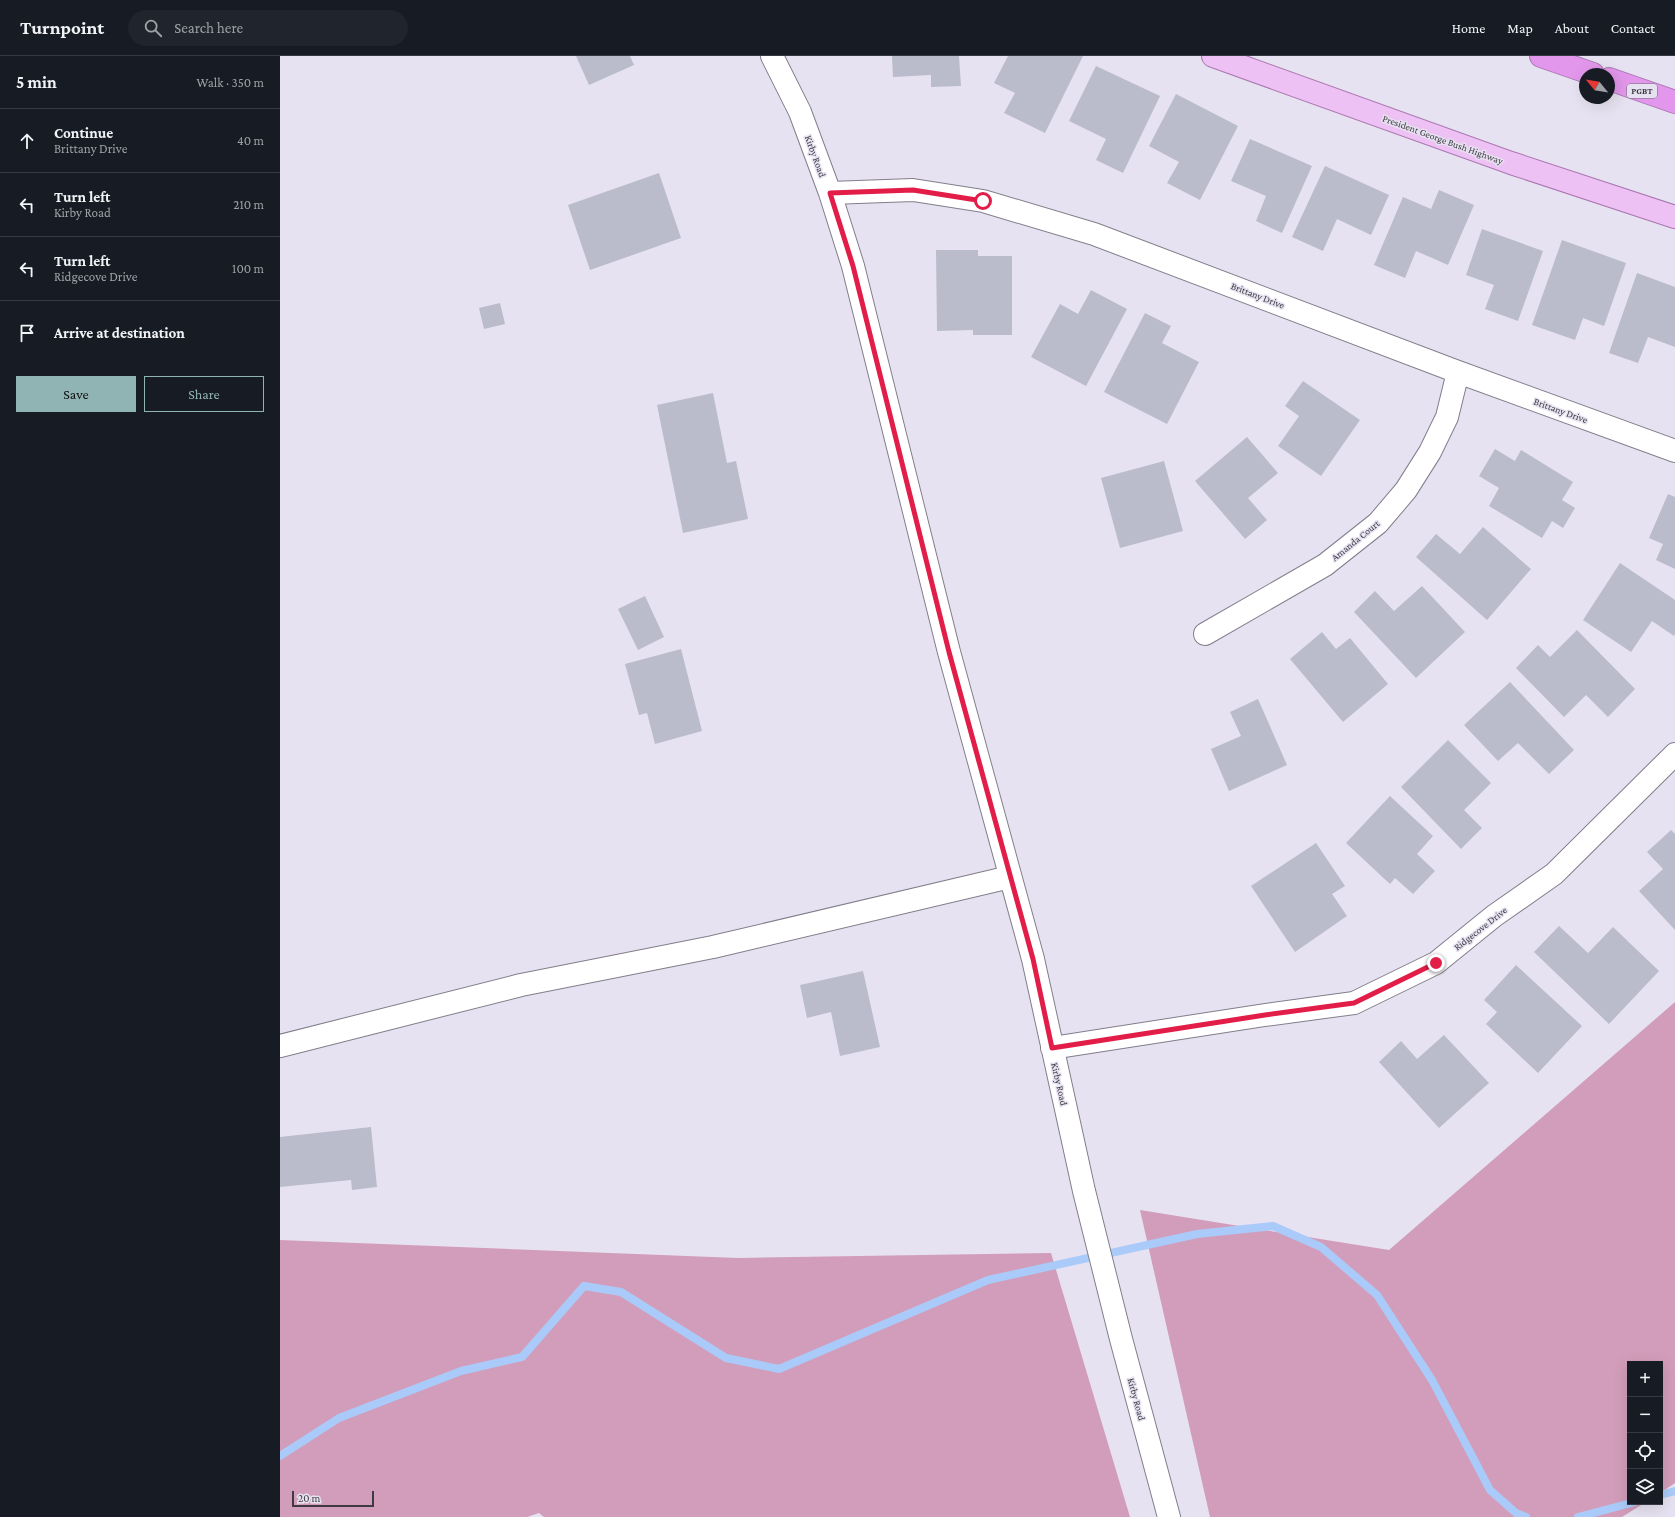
<!DOCTYPE html>
<html lang="en">
<head>
<meta charset="utf-8">
<style>
  body { margin:0; font-family:"Crimson Pro",serif; background:#20242c; color:#f1f3f6 }
  .controls { position:absolute; right:12px; bottom:12px; display:grid; overflow:hidden; border-radius:0px; box-shadow:0 4px 16px #0002 }
  .controls button { width:36px; height:36px; display:grid; place-items:center; padding:0; border:0; border-bottom:1px solid #363941; background:#171b24; color:#f1f3f6; font:20px sans-serif }
  .compass { position:absolute; left:1299px; top:12px; width:36px; height:36px; border-radius:50%; background:#171b24; box-shadow:0 4px 16px #0002; rotate:300deg }
  .scale { position:absolute; left:12px; bottom:10px; width:82px; box-sizing:border-box; padding-left:4px; border:2px solid #3d3b41; border-top:0; font-size:11px; line-height:14px; white-space:nowrap; color:#3d3b41; -webkit-text-stroke:3px #e7e2f1; paint-order:stroke }
  .stop { position:absolute; width:12px; height:12px; margin:-9px; border:3px solid #e11d48; border-radius:50%; background:#fff }
  .stop.end { background:#e11d48; border-color:#fff; box-shadow:0 1px 4px #0008 }
  .list { margin:0; padding:0; list-style:none }
  h2 { display:flex; justify-content:space-between; align-items:center; height:52px; margin:0; padding:0 16px; font-size:17px }
  h2 small { font-size:13px; font-weight:400; color:#9ea1a6 }
  .list li { display:grid; grid-template-columns:26px 1fr auto; gap:12px; align-items:center; box-sizing:border-box; height:64px; padding:0 16px; border-top:1px solid #363941 }
  .list b { display:block; font-size:15px; white-space:nowrap }
  .list p { margin:0; font-size:13px; white-space:nowrap; color:#9ea1a6 }
  .list em { font-size:13px; font-style:normal; color:#9ea1a6 }
  .actions { display:flex; gap:8px; padding:12px 16px }
  .actions a { flex:1; padding:9px 0; border:1px solid #90b4b3; border-radius:0px; text-align:center; font-size:14px; color:#90b4b3 }
  .actions .main { background:#90b4b3; color:#111 }
  .icon { flex:none; width:22px; height:22px; fill:none; stroke:currentColor; stroke-width:2; stroke-linecap:round; stroke-linejoin:round }
  .map { position:relative; flex:none; width:1395px; height:1461px; overflow:hidden }
  header { display:flex; align-items:center; gap:24px; box-sizing:border-box; height:56px; padding:0 20px; background:#171b24; border-bottom:1px solid #363941 }
  header strong { font-size:19px }
  nav { display:flex; gap:22px; margin-inline-start:auto; font-size:14px }
  .search { width:280px; height:36px; background:#20242c; display:flex; align-items:center; gap:10px; box-sizing:border-box; padding:0 14px; border-radius:22px; color:#9ea1a6; font-size:15px }
  main { display:flex }
  aside { flex:1; background:#171b24 }
  .map>svg:first-child { display:block }
</style>
</head>
<body>
<header>
<strong>Turnpoint</strong>
<div class="search"><svg class="icon" aria-label="search" viewBox="0 0 24 24"><circle cx="10" cy="10" r="6"/><path d="M15 15l6 6"/></svg>Search here</div>
<nav><a>Home</a><a>Map</a><a>About</a><a>Contact</a></nav>
</header>
<main>
<aside>
<h2>5 min<small>Walk · 350 m</small></h2>
<ul class="list">
<li><svg class="icon" aria-label="ahead" viewBox="0 0 24 24"><path d="M12 20V5M6 11l6-6 6 6"/></svg><div><b>Continue</b><p>Brittany Drive</p></div><em>40 m</em></li>
<li><svg class="icon" aria-label="left" viewBox="0 0 24 24"><path d="M17 20v-9H6M10 6l-5 5 5 5"/></svg><div><b>Turn left</b><p>Kirby Road</p></div><em>210 m</em></li>
<li><svg class="icon" aria-label="left" viewBox="0 0 24 24"><path d="M17 20v-9H6M10 6l-5 5 5 5"/></svg><div><b>Turn left</b><p>Ridgecove Drive</p></div><em>100 m</em></li>
<li><svg class="icon" aria-label="arrive" viewBox="0 0 24 24"><path d="M6 21V4h12l-3 4 3 4H6"/></svg><div><b>Arrive at destination</b></div></li>
</ul>
<div class="actions"><a class="main">Save</a><a>Share</a></div>
</aside>
<div class="map">
<svg width="1395" height="1461" viewBox="0 0 1395 1461">
  <rect width="100%" height="100%" fill="#e7e2f1"/>
  <path fill="#d29dba" d="M 1395,946 L 1395,1427 L 1380,1437 L 1380,1308 L 1350,1308 L 1350,1446 L 1366,1446 L 1342,1461 L 930,1461 L 860,1154 L 1109,1194 Z
    M 0,1184 L 458,1202 L 771,1197 L 850,1461 L 264,1461 L 259,1457 L 247,1461 L 0,1461 Z"/>
  <g fill="none" stroke-linecap="round" stroke-linejoin="round">
    <path stroke="#aacbf9" stroke-width="8" d="M 0,1400 L 59,1362 L 181,1315 L 242,1301 L 304,1230 L 341,1236 L 446,1302 L 499,1313 L 708,1224 L 917,1178 L 993,1170 L 1041,1191 L 1097,1239 L 1152,1324 L 1210,1434 L 1236,1457 L 1246,1461
      M 1380,1439 L 1395,1435
      M 1298,1461 L 1355,1446"/>
  </g>
  <path fill="#babccb" d="M 296,0 L 350,0 L 354,9 L 309,29 Z
    M 612,0 L 679,0 L 681,30 L 651,31 L 651,19 L 613,21 Z
    M 728,0 L 803,0 L 765,77 L 724,57 L 735,37 L 714,27 Z
    M 816,10 L 880,40 L 843,117 L 816,104 L 826,83 L 789,65 Z
    M 896,38 L 958,70 L 920,144 L 887,127 L 899,106 L 869,90 Z
    M 970,83 L 1032,110 L 1002,177 L 976,165 L 986,140 L 951,125 Z
    M 1045,110 L 1109,139 L 1091,179 L 1057,163 L 1043,195 L 1012,181 Z
    M 379,117 L 401,182 L 310,214 L 288,149 Z
    M 1159,134 L 1194,149 L 1168,209 L 1136,195 L 1125,222 L 1094,209 L 1123,141 L 1151,153 Z
    M 1202,173 L 1263,195 L 1238,265 L 1205,253 L 1214,229 L 1186,219 Z
    M 1282,184 L 1346,207 L 1324,270 L 1303,262 L 1295,284 L 1252,269 Z
    M 656,194 L 698,194 L 698,200 L 732,200 L 732,279 L 693,279 L 693,274 L 657,275 Z
    M 1357,217 L 1395,231 L 1395,291 L 1368,281 L 1358,307 L 1329,297 Z
    M 811,234 L 847,253 L 806,330 L 751,301 L 780,248 L 798,258 Z
    M 220,247 L 225,268 L 204,273 L 199,252 Z
    M 865,257 L 891,270 L 882,287 L 919,306 L 887,368 L 824,336 Z
    M 1023,325 L 1080,364 L 1041,420 L 998,390 L 1019,360 L 1005,350 Z
    M 433,337 L 447,407 L 456,405 L 468,463 L 403,477 L 377,349 Z
    M 967,381 L 998,417 L 968,442 L 987,464 L 965,483 L 915,425 Z
    M 1215,393 L 1235,405 L 1241,394 L 1293,426 L 1282,444 L 1295,452 L 1283,472 L 1272,465 L 1262,482 L 1209,450 L 1219,432 L 1199,420 Z
    M 884,405 L 903,475 L 840,492 L 821,422 Z
    M 1388,438 L 1395,441 L 1395,513 L 1376,504 L 1383,488 L 1369,482 Z
    M 1203,471 L 1251,513 L 1207,564 L 1136,501 L 1156,478 L 1180,498 Z
    M 1340,507 L 1395,544 L 1395,578 L 1394,580 L 1372,565 L 1351,596 L 1303,564 Z
    M 1142,530 L 1185,576 L 1136,622 L 1074,556 L 1095,535 L 1114,555 Z
    M 365,540 L 384,581 L 358,594 L 338,553 Z
    M 1297,574 L 1355,633 L 1328,661 L 1306,639 L 1284,661 L 1236,612 L 1258,589 L 1270,601 Z
    M 1042,576 L 1056,593 L 1070,582 L 1108,628 L 1063,666 L 1010,603 Z
    M 401,593 L 422,675 L 375,688 L 367,657 L 359,659 L 345,608 Z
    M 1230,626 L 1294,694 L 1269,718 L 1238,687 L 1218,705 L 1184,669 Z
    M 978,643 L 1007,709 L 949,735 L 931,693 L 961,680 L 950,656 Z
    M 1168,684 L 1211,727 L 1184,754 L 1202,772 L 1181,793 L 1121,731 Z
    M 1110,740 L 1153,780 L 1137,798 L 1155,815 L 1133,838 L 1115,822 L 1110,828 L 1066,787 Z
    M 1391,774 L 1395,778 L 1395,874 L 1359,835 L 1383,813 L 1367,796 Z
    M 1036,787 L 1065,830 L 1052,838 L 1067,860 L 1015,896 L 971,830 Z
    M 1279,870 L 1308,897 L 1333,871 L 1379,915 L 1329,968 L 1254,896 Z
    M 1236,909 L 1302,970 L 1258,1017 L 1206,968 L 1217,956 L 1204,944 Z
    M 583,915 L 600,991 L 560,1000 L 551,956 L 527,962 L 520,929 Z
    M 1164,979 L 1209,1027 L 1159,1072 L 1099,1006 L 1121,985 L 1137,1003 Z
    M 91,1071 L 97,1131 L 72,1134 L 71,1124 L 0,1131 L 0,1081 Z"/>
  <g fill="none" stroke-linecap="round" stroke-linejoin="round">
    <defs>
      <path id="minor" d="M 492,0 L 520,56 L 550,137 L 573,210 L 669,596 L 753,903 L 804,1135 L 841,1283 L 889,1461
        M 550,137 L 633,134 L 703,145 L 814,178 L 1178,316 L 1395,395
        M 925,578 L 1045,509 L 1098,467 L 1126,434 L 1150,396 L 1167,361 L 1178,316
        M 0,990 L 241,929 L 433,891 L 730,821
        M 772,992 L 985,959 L 1074,947 L 1156,907 L 1214,860 L 1274,818 L 1395,698"/>
      <path id="major" d="M 933,0 L 1231,107 L 1395,161"/>
      <path id="highway" d="M 1261,0 L 1313,18
        M 1329,23 L 1395,46"/>
    </defs>
    <use href="#minor" stroke="#827e8b" stroke-width="24"/>
    <use href="#major" stroke="#a977b0" stroke-width="24"/>
    <use href="#highway" stroke="#a977b0" stroke-width="24"/>
    <use href="#minor" stroke="#fff" stroke-width="22"/>
    <use href="#major" stroke="#eec1f4" stroke-width="22"/>
    <use href="#highway" stroke="#e397ec" stroke-width="22"/>
  </g>
  <g fill="none" stroke-linecap="round" stroke-linejoin="round">
    <path stroke="#e11d48" stroke-width="5" d="M 703,145 L 633,134 L 550,137 L 573,210 L 669,596 L 753,903 L 772,992 L 985,959 L 1074,947 L 1156,907"/>
  </g>
  <g text-anchor="middle" stroke-width="3" stroke-linejoin="round" paint-order="stroke">
    <rect fill="#e7e2f1" stroke="#706d76" stroke-width="1" x="1347" y="28" width="30" height="14" rx="3"/>
    <g font-size="9" font-weight="bold" fill="#3d3b41">
      <text x="1362" y="38">PGBT</text>
    </g>
    <g font-size="10" fill="#3d3b41" stroke="#e7e2f1">
      <text transform="translate(1163 83) rotate(20)" y="4">President George Bush Highway</text>
      <text transform="translate(536 100) rotate(70)" y="4">Kirby Road</text>
      <text transform="translate(978 239) rotate(21)" y="4">Brittany Drive</text>
      <text transform="translate(1281 354) rotate(20)" y="4">Brittany Drive</text>
      <text transform="translate(1075 484) rotate(-39)" y="4">Amanda Court</text>
      <text transform="translate(1200 872) rotate(-38)" y="4">Ridgecove Drive</text>
      <text transform="translate(780 1028) rotate(77)" y="4">Kirby Road</text>
      <text transform="translate(857 1343) rotate(75)" y="4">Kirby Road</text>
    </g>
  </g>
</svg>
<div class="controls">
<button>+</button>
<button>−</button>
<button><svg class="icon" aria-label="locate" viewBox="0 0 24 24"><circle cx="12" cy="12" r="6"/><path d="M12 2v4M12 18v4M2 12h4M18 12h4"/></svg></button>
<button><svg class="icon" aria-label="layers" viewBox="0 0 24 24"><path d="M12 4l9 5-9 5-9-5zM3 14l9 5 9-5"/></svg></button>
</div>
<svg class="compass" viewBox="-18 -18 36 36"><path d="M0-13l5 13h-10z" fill="#e53935"/><path d="M0 13l5-13h-10z" fill="#9ea1a6"/></svg>
<div class="scale">20 m</div>
<div class="stop" style="left:703px;top:145px"></div>
<div class="stop end" style="left:1156px;top:907px"></div>
</div>
</main>
</body>
</html>
